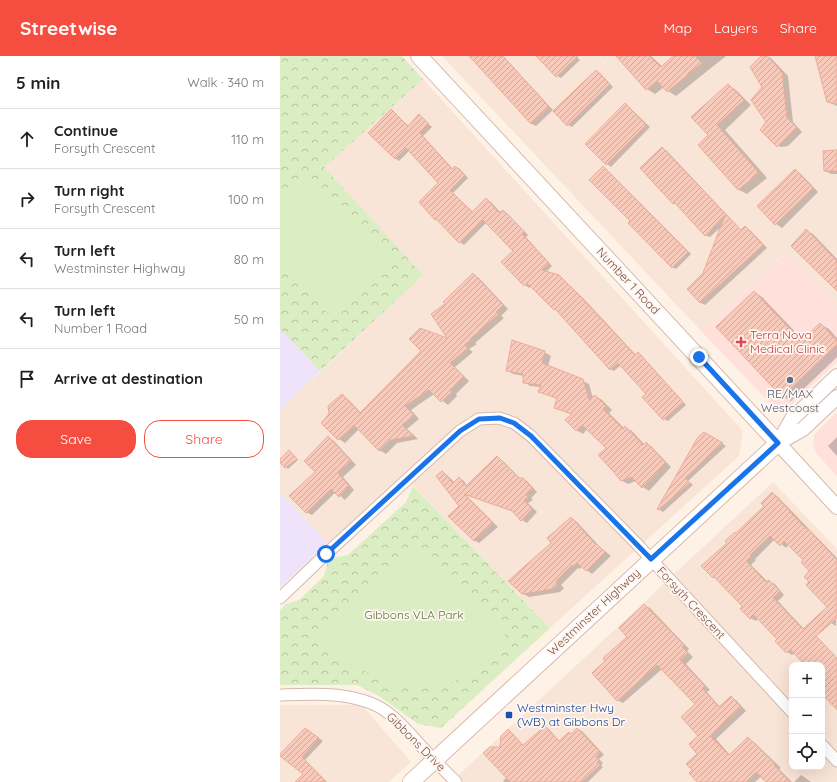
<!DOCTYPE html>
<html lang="en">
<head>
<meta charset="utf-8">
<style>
  body { margin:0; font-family:Quicksand,sans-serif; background:#f2f2f2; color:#202124 }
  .controls { position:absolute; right:12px; bottom:12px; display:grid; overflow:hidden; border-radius:8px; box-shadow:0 4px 16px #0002 }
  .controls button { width:36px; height:36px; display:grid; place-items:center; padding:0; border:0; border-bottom:1px solid #e0e0e0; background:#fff; color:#202124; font:20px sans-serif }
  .stop { position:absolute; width:12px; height:12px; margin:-9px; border:3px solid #1a73e8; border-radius:50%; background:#fff }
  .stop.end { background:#1a73e8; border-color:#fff; box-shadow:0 1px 4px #0008 }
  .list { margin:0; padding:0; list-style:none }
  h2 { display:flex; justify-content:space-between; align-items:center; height:52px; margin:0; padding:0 16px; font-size:17px }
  h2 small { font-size:13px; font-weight:400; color:#757577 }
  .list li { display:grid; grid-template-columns:26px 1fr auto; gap:12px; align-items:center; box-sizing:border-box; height:60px; padding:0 16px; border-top:1px solid #e0e0e0 }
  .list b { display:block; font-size:15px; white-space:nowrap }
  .list p { margin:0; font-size:13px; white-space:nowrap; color:#757577 }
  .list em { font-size:13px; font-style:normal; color:#757577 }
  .actions { display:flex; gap:8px; padding:12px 16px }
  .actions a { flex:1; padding:9px 0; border:1px solid #f54d40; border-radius:16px; text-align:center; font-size:14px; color:#f54d40 }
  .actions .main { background:#f54d40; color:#fff }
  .icon { flex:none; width:22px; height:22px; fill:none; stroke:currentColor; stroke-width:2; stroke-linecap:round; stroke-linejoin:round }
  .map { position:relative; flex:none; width:557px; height:726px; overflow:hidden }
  header { display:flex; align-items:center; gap:24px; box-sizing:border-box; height:56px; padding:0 20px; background:#f54d40; color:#fff }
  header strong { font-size:19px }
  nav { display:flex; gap:22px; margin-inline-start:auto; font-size:14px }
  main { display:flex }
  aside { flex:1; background:#fff }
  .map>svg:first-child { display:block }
</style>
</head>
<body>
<header>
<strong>Streetwise</strong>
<nav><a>Map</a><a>Layers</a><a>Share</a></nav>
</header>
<main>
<aside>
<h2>5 min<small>Walk · 340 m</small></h2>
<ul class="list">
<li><svg class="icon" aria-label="ahead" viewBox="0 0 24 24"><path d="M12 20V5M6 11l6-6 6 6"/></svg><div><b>Continue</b><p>Forsyth Crescent</p></div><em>110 m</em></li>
<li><svg class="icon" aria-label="right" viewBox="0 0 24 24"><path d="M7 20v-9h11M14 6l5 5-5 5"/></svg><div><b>Turn right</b><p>Forsyth Crescent</p></div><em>100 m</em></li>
<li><svg class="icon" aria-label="left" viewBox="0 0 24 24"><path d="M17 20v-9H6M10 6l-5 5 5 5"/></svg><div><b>Turn left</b><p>Westminster Highway</p></div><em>80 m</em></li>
<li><svg class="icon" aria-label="left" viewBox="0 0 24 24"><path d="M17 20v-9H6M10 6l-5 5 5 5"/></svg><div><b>Turn left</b><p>Number 1 Road</p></div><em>50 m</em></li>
<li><svg class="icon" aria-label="arrive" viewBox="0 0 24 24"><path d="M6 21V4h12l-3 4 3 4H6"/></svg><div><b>Arrive at destination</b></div></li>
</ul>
<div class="actions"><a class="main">Save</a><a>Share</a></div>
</aside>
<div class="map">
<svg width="557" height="726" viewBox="0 0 557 726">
  <defs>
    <pattern id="forest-crowns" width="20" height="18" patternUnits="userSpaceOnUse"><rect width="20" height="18" fill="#dbeec3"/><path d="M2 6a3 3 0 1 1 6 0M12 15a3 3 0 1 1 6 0" fill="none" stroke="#b7c3a0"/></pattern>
    <pattern id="building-hatch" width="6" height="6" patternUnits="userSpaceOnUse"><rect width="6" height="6" fill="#f7cabb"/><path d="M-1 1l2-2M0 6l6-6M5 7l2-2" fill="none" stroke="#cda79a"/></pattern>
  </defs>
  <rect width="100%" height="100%" fill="#fef2e7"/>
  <path fill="#f9e5d7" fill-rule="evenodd" d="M 162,0 L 318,0 L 336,18 L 319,0 L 557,0 L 557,253 L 505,197 L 422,276 Z
    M 143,23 L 463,375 L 459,400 L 270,572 L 124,420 L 48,487 L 0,437 L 0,354 L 142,219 L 44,111 Z
    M 493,426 L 557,493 L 557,726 L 171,726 ZM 512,609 L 542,609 L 542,711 L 512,711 Z
    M 0,649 L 82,649 L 131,706 L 109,726 L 0,726 Z"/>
  <path fill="#ffe0db" d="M 506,197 L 557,253 L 557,306 L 509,351 L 501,352 L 492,349 L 422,276 Z
    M 557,356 L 557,420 L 536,397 L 533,389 L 534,379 Z"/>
  <path fill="#efe3fb" d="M 0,273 L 40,315 L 0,354 Z
    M 0,437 L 48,487 L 0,531 Z"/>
  <path fill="url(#forest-crowns)" d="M 0,0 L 122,0 L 143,23 L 44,111 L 143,219 L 40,315 L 0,273 Z
    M 133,430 L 270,572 L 161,672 L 138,668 L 99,640 L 77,629 L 0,629 L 0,554 L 6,548 L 19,544 L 44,520 L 47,508 L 53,502 L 68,499 L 126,446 Z"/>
  <path fill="#dbeec3" d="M 30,120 L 114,208 L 54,264 L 0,205 L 0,149 Z
    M 135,492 L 145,492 L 232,587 L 207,609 L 173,626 L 142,633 L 107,627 L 61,603 L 36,584 Z"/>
  <path fill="#0003" d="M 190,0 L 223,0 L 273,54 L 256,70 L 252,68 Z
    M 257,0 L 296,0 L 300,4 L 281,22 L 277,20 Z
    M 338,0 L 371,0 L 383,11 L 394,0 L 446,0 L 396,40 L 388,35 L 384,31 L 375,38 L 367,33 Z
    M 483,0 L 487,0 L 491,2 L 508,20 L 513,66 L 522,76 L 508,90 L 501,91 L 494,88 L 488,66 L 484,31 Z
    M 536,0 L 557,0 L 557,50 L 548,46 Z
    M 316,15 L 320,17 L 333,31 L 292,71 L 288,69 Z
    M 448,29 L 456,34 L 471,49 L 445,74 L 487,122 L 467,138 L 459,134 L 419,89 L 429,80 Z
    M 345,49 L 349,51 L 370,71 L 331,111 L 327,108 L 306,88 Z
    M 111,55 L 129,70 L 139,59 L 152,71 L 143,80 L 173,113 L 176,111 L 180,113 L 188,122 L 173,137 L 193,156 L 207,144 L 211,146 L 221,157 L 223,155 L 227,157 L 248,179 L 246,181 L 272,210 L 266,216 L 283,223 L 304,243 L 356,299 L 358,297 L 362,300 L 406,349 L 388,365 L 384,363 L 367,338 L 341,309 L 334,315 L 330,313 L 278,255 L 251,230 L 249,232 L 245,229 L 223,206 L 234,195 L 207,166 L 184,189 L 180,186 L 140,146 L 159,127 L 129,95 L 119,105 L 115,102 Z
    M 382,92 L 387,95 L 462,175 L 465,171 L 470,174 L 487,192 L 425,249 L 421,247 L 408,233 L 424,218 L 443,169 L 430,181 L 425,179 L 398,149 L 393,147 Z
    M 557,95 L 557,118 L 551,118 L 545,115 Z
    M 327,114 L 411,198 L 396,213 L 392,211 Z
    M 515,114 L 521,118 L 538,136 L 502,172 L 496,168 L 478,150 Z
    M 527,175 L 533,178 L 557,203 L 557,233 Z
    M 193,218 L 199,222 L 228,253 L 221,260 L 224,262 L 195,287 L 197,288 L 189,293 L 193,296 L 175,311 L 189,325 L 176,338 L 177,340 L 168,349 L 154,338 L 131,354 L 139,363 L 127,373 L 138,383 L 117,387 L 106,398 L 99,394 L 79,373 L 65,387 L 59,383 L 43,367 L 50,358 L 62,339 L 68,343 L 81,357 L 170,283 L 166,248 Z
    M 474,236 L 482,241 L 523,284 L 540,268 L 549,273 L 557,282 L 557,301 L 511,345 L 502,340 Z
    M 264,296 L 271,300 L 268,310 L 309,328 L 313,342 L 316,340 L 322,344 L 332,354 L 329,357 L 345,373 L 346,372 L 352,375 L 364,388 L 366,387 L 372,391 L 391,411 L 369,435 L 363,431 L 356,425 L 348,428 L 341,424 L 327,392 L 307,373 L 303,378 L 296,374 L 293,359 L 275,352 L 277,343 L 259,335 L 261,331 L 250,330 L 244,326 L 244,320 L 233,318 L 227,314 Z
    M 424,377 L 446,390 L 408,425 L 413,429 L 383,456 L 378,453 Z
    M 48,381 L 54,385 L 76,409 L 63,421 L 74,434 L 65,444 L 56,436 L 32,459 L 26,456 L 36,416 Z
    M 557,381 L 557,400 L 548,390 Z
    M 9,395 L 18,404 L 8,413 L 0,405 Z
    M 217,401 L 222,404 L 241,423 L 247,425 L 257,436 L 251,442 L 253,444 L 248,447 L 257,456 L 247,467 L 242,464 L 234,456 L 186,439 L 218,471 L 199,487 L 194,484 L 181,451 L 162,416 L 167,419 L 175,427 L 179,422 L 184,425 L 187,430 Z
    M 492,437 L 497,440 L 557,502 L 556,570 L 551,567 L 549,551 L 530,526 L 531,515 L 524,504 L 509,488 L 506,492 L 495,483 L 475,503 L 476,504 L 471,509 L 488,526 L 489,525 L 495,528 L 504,539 L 498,545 L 524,573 L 531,575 L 557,602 L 557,652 L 542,637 L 542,609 L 526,609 L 515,597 L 512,599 L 507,596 L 496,585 L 498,583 L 478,563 L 476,565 L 470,562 L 463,551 L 439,524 L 433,521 L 448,487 L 485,450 Z
    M 291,462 L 297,466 L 320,491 L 331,500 L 312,518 L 302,511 L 299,513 L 298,512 L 281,529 L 284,532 L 280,536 L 249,541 L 242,537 L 273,487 Z
    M 364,549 L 370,552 L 409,593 L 407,595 L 413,601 L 406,608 L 430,634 L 427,636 L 440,651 L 451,641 L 457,645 L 466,655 L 436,683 L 450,699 L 468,682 L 474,686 L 501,712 L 499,713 L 512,726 L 487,726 L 482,720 L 475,726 L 422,726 L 418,698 L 420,680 L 416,648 L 382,613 L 343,647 L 337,644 L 327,605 L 348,581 Z
    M 265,671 L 269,673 L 280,686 L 292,679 L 298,673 L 302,675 L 324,699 L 319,703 L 323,707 L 321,709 L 323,711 L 308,726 L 224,726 L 223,725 L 227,721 L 220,692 L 228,675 L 232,677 L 244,690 Z
    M 29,675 L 43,685 L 25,704 L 47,726 L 16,726 L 25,718 L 0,699 Z
    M 521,719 L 527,723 L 531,726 L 514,726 Z"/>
  <path fill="url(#building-hatch)" stroke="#ecad9a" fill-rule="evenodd" d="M 189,0 L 223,0 L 269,51 L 251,68 Z
    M 256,0 L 298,0 L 276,21 Z
    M 336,0 L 369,0 L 381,11 L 393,0 L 415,0 L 422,7 L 387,36 L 377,25 L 366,34 Z
    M 481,0 L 487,0 L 502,16 L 507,62 L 517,72 L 497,91 L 480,74 L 486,66 L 471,44 L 482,31 L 470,11 Z
    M 535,0 L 557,0 L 557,48 L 547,46 Z
    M 316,14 L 330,28 L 287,70 L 273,55 Z
    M 448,28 L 464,44 L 437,69 L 479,117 L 458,134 L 418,89 L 428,79 L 411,61 Z
    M 345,47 L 366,69 L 326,109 L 305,88 Z
    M 111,53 L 128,70 L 139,58 L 149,68 L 140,77 L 172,113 L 175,110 L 185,119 L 170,134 L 192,156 L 206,142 L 219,157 L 223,154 L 245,176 L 242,178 L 269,207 L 262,214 L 279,219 L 300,240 L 355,299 L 358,296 L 403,346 L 383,364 L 362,341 L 366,338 L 338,307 L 330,314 L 275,253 L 274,254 L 247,227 L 244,230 L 221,206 L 233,195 L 203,164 L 179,187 L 156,163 L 155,164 L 139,146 L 158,127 L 126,92 L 115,103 L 88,77 Z
    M 382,91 L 461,174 L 465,170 L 483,189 L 420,247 L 407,233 L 423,217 L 445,159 L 425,180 L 394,146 L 393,148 L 360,112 Z
    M 557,94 L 557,115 L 544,115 L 543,95 Z
    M 323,110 L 408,196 L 392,212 L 348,167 L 350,165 L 309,124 Z
    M 515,113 L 533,132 L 495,169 L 477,150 Z
    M 526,173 L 557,205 L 557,235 L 511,190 Z
    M 193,217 L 223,249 L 216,256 L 219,258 L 190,283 L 191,284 L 184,289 L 188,292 L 170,307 L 184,321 L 170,334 L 172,336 L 161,346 L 149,334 L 125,350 L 134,359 L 122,369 L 133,380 L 110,384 L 99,395 L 74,369 L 58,384 L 41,367 L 49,358 L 48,350 L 62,338 L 80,357 L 141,295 L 129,283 L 140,272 L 167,282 L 151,258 L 165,248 L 163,246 Z
    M 474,235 L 521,285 L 540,267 L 557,285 L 557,288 L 502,341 L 436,271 Z
    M 232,284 L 265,295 L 262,307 L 303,323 L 309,344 L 315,339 L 326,350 L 323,353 L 343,373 L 345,370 L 363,389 L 366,386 L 386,407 L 362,432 L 351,421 L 341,425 L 332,414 L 318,399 L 326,392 L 302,369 L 296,375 L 285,364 L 292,358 L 274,352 L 277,342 L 258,336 L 261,329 L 243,327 L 243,318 L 226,315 Z
    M 424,376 L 443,387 L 405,422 L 410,427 L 378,454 L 377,453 L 418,381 Z
    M 48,380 L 71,405 L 58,417 L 69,430 L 59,441 L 51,433 L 26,457 L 9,440 L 35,416 L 24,405 Z
    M 9,394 L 17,403 L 5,412 L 0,407 L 0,403 Z
    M 217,400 L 240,423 L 242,421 L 253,433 L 246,438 L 248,441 L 244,444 L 252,453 L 241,465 L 232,455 L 184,438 L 213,467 L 194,485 L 168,460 L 179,450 L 156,420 L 162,415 L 173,427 L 179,421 L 186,430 Z
    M 492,436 L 526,473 L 527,472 L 557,504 L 557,562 L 536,580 L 557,602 L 557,654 L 542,638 L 542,609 L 525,609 L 510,593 L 506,597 L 495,585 L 497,583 L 474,559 L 470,563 L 460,553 L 462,550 L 434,521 L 433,522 L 421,510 L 447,487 L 445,485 L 455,476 L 456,477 L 484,450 L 481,447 ZM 490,480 L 500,490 L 504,485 L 523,504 L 521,506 L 529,515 L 524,521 L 529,526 L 526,529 L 547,551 L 523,573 L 493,542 L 500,535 L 489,524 L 486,526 L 466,505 L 471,500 L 470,499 Z
    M 291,461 L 316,489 L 317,488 L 325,496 L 306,515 L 297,507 L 293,510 L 292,509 L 276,525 L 278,528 L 273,533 L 242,538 L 228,525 L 271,487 L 267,482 Z
    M 364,548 L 404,589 L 402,591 L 408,597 L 400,604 L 425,630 L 422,632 L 439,651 L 451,640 L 461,651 L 430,680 L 449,699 L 468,681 L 495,708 L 494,709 L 510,726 L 486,726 L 476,716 L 466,726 L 417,726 L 409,717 L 412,714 L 406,708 L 417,698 L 409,688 L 418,680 L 401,661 L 415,648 L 377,609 L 337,645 L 312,617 L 325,605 L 323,602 L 347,581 L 339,572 Z
    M 265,670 L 279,685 L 289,676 L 291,678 L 297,672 L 320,696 L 316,701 L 319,704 L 317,706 L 320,709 L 302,726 L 230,726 L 203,697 L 210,691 L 220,691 L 221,680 L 228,673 L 243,689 Z
    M 25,672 L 39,682 L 22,701 L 46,726 L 15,726 L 23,718 L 0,700 L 0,698 Z"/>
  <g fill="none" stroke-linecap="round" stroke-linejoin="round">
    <defs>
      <path id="minor" d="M 0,542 L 46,498 L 180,375 L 199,363 L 219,362 L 234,367 L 251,380 L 357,488 L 512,656
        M 0,639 C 28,638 58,636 85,645 C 110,652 127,675 144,693 C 154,704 165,715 176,726
        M 542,689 L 557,705"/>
      <path id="tertiary" d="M 500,386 L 523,373 L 557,341
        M 498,387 L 512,363 L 557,320
        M 498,387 L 557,451"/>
      <path id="secondary" d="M 131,726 L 498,387 L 139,0"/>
    </defs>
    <use href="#minor" stroke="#d5b9ae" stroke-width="13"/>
    <use href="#tertiary" stroke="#d5b9ae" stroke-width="16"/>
    <use href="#secondary" stroke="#dbbaad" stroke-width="18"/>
    <use href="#minor" stroke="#fff" stroke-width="11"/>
    <use href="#tertiary" stroke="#fff" stroke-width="14"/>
    <use href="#secondary" stroke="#fff" stroke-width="16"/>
  </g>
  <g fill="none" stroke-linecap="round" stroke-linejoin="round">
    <path stroke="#1a73e8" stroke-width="5" d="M 46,498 L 180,375 L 199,363 L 220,362 L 234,367 L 251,380 L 371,503 L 498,387 L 419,301"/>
  </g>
  <path fill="#e0444e" stroke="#fff7f0" stroke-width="1.5" d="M459 280h4v4h4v4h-4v4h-4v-4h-4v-4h4z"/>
  <circle fill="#5c6f8a" stroke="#fff7f0" stroke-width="1.5" cx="510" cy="324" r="4"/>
  <rect fill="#1a4fb4" stroke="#fff7f0" stroke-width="1.5" x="225" y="655" width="8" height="8" rx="2"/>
  <g text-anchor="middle" stroke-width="3.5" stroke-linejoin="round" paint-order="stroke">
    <g font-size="12" fill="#7c5248" stroke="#fff7f0">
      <text transform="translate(348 225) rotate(47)" y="4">Number 1 Road</text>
      <text transform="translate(411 547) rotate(47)" y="4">Forsyth Crescent</text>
      <text transform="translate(314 556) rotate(-43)" y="4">Westminster Highway</text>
      <text transform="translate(136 686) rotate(45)" y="4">Gibbons Drive</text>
    </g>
    <g font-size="12" fill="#be3a42" stroke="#fff7f0" text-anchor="start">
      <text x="470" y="283">Terra Nova<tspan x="470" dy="14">Medical Clinic</tspan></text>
    </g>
    <g font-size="12" fill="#4e5e75" stroke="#fff7f0">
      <text x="510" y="342">RE/MAX<tspan x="510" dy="14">Westcoast</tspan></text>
    </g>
    <g font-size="12" fill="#547739" stroke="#fff7f0">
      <text x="134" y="563">Gibbons VLA Park</text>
    </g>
    <g font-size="12" fill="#164399" stroke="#fff7f0" text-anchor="start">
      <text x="237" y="656">Westminster Hwy<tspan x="237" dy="14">(WB) at Gibbons Dr</tspan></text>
    </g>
  </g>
</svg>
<div class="controls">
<button>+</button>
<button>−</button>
<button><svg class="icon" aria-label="locate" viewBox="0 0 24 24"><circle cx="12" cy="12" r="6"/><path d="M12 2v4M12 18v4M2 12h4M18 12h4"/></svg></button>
</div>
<div class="stop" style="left:46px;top:498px"></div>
<div class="stop end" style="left:419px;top:301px"></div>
</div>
</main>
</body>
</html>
